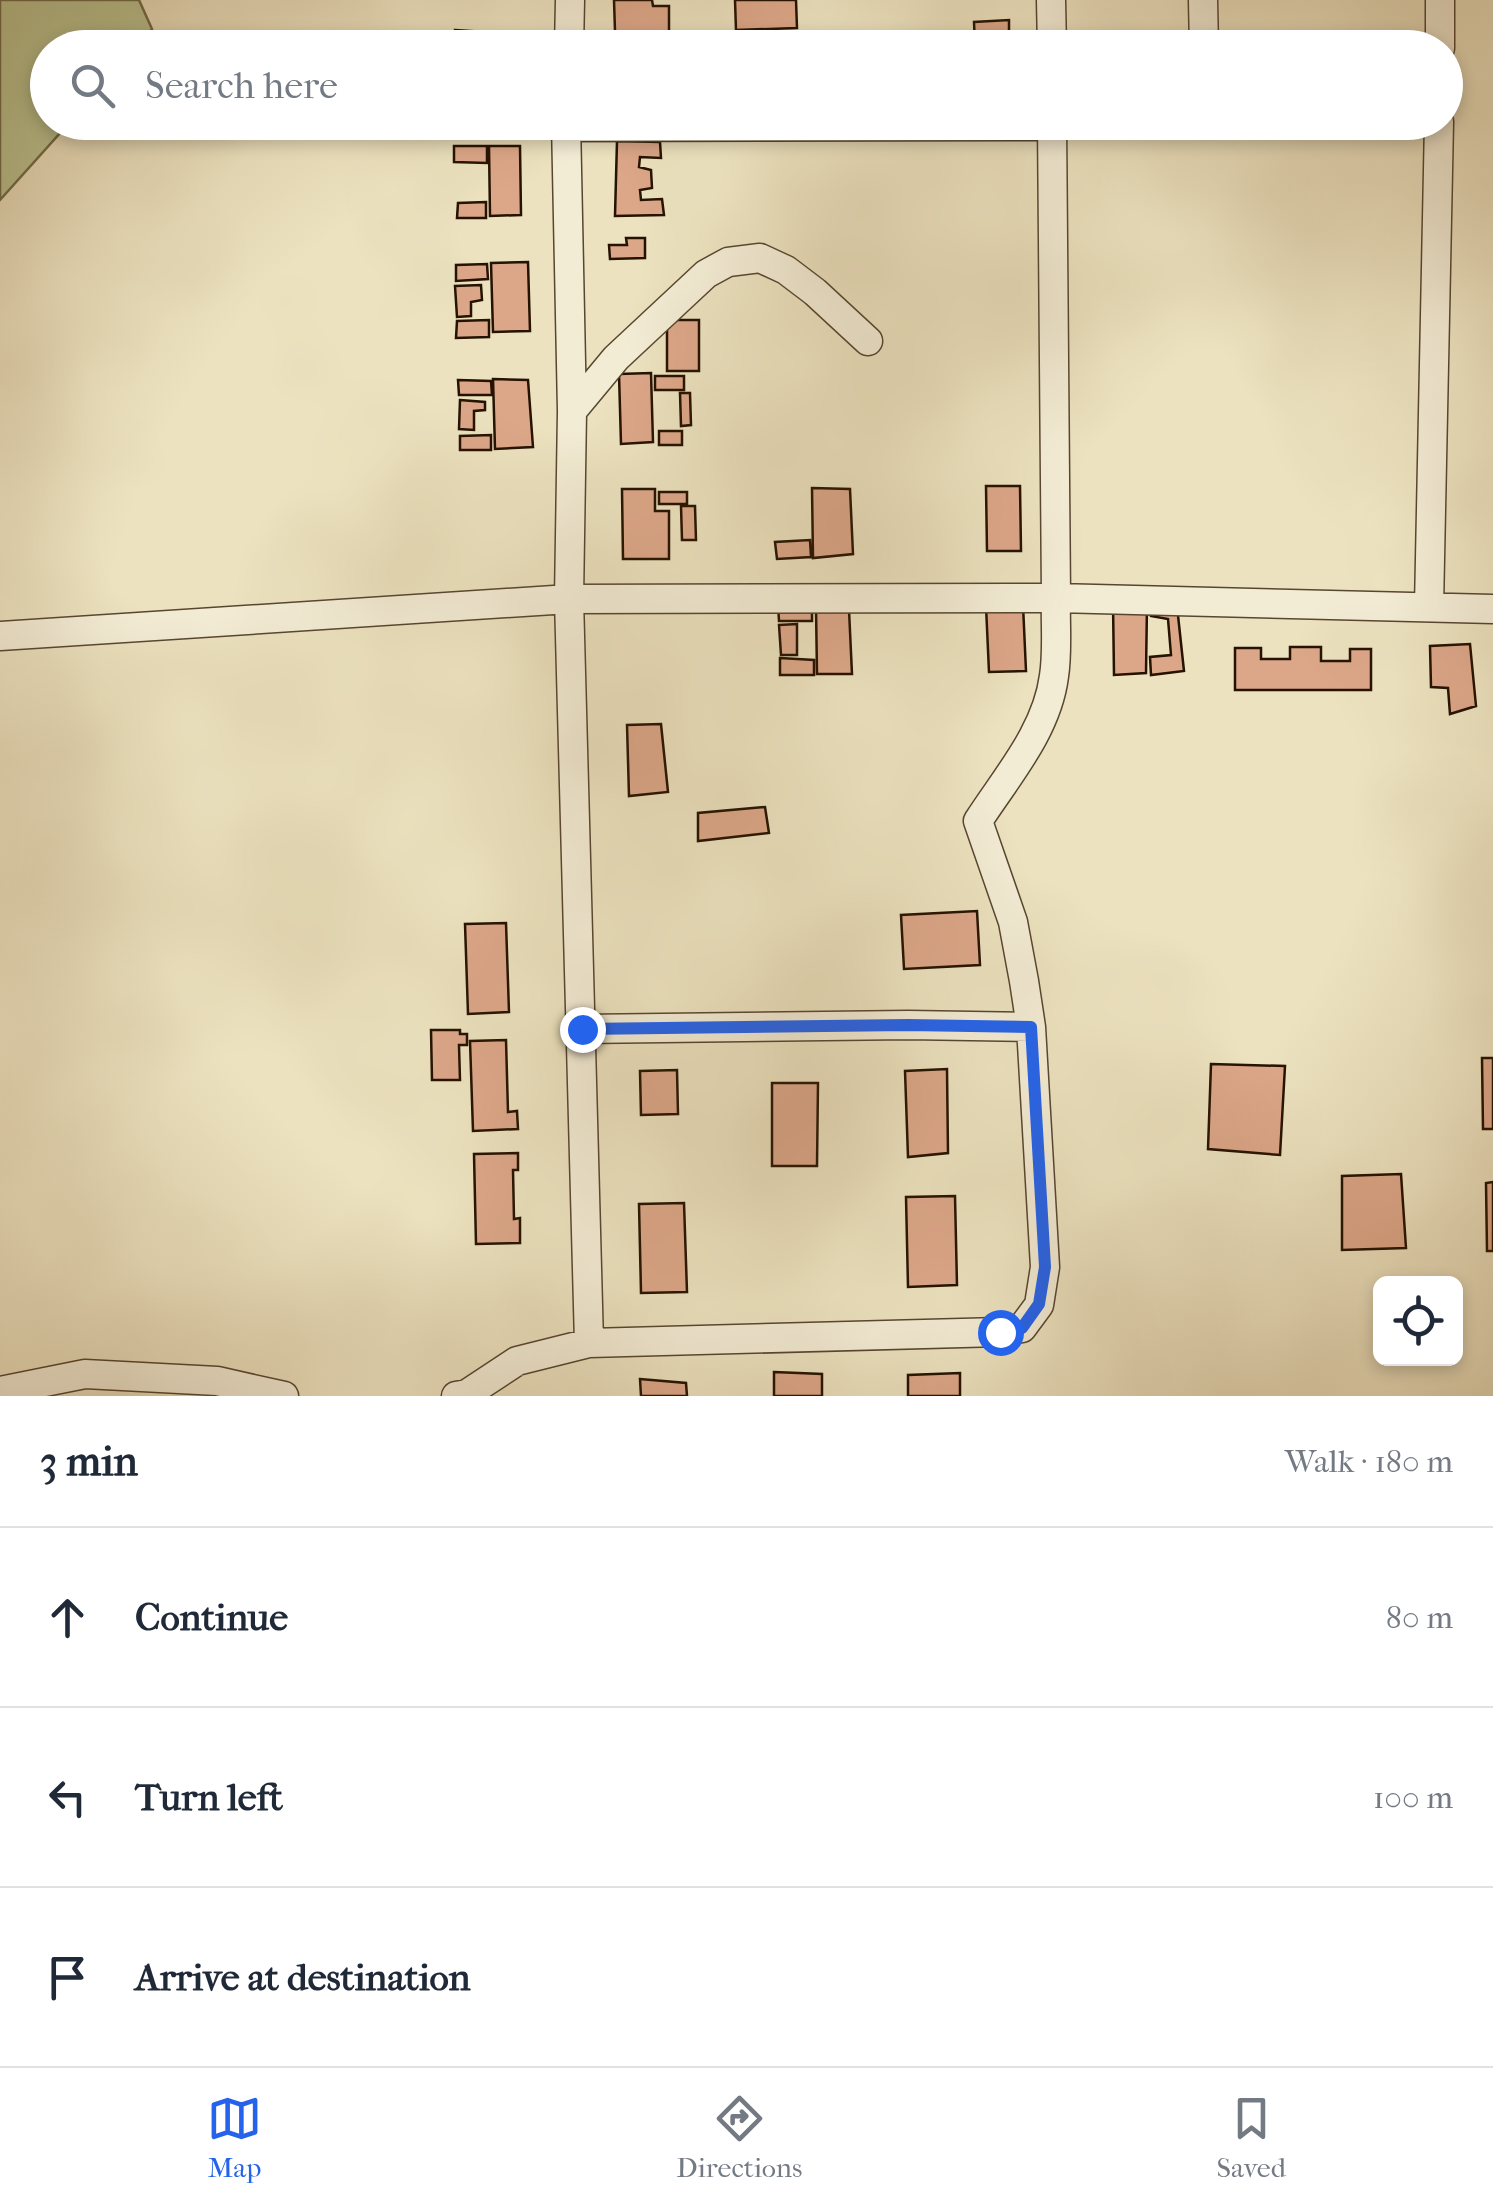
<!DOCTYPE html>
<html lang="en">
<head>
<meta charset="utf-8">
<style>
  body { margin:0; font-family:"IM FELL French Canon",serif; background:#f6f6f7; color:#1f2937 }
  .controls { position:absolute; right:30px; bottom:30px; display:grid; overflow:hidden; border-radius:15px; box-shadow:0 5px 15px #0003 }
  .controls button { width:90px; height:90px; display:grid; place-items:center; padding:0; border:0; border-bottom:2px solid #e0e1e3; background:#fff; color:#1f2937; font:50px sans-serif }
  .stop { position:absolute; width:30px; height:30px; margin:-22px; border:8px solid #2563eb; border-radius:50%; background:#fff }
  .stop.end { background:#2563eb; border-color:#fff; box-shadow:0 2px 10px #0008 }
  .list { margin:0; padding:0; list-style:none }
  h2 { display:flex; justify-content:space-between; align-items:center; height:130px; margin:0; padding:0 40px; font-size:42px }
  h2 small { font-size:32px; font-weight:400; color:#747a83 }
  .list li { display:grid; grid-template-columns:65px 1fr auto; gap:30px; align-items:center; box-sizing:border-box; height:180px; padding:0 40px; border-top:2px solid #e0e1e3 }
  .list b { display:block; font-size:38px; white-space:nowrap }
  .list em { font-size:32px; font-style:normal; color:#747a83 }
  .icon { flex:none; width:55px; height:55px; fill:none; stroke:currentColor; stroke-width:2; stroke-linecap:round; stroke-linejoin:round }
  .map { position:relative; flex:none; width:1493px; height:1396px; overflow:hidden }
  .search { position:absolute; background:#fff; box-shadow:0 5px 15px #0003; left:30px; right:30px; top:30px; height:110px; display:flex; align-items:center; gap:25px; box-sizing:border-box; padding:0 35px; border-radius:55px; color:#747a83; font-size:38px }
  .sheet { height:670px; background:#fff }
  nav { display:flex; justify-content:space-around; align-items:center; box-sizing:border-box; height:140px; border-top:2px solid #e0e1e3; background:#fff; font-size:28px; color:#747a83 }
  nav a { display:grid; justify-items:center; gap:5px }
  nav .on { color:#2563eb }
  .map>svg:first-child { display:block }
</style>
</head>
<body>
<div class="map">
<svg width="1493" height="1396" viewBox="0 0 1493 1396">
  <rect width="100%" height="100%" fill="#ece2bf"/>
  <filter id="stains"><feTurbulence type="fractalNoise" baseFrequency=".002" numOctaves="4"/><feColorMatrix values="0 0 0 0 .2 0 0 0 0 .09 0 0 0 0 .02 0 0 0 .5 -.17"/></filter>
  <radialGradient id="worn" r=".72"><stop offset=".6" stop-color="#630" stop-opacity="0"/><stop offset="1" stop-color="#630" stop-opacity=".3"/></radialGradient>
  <path fill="#bac290" stroke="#706a48" stroke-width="2.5" d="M 0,0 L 139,0 L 152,29 L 136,47 L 48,48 L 48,122 L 69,123 L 0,200 Z"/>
  <path fill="#dca789" stroke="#251200" stroke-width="2.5" d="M 614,0 L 652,0 L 653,6 L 669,6 L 669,32 L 615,31 Z
    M 735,0 L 796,0 L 797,28 L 736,30 Z
    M 1009,20 L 1009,48 L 975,48 L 974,22 Z
    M 455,30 L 485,32 L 486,48 L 454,47 Z
    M 488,33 L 524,34 L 524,48 L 488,48 Z
    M 617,141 L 660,142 L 661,158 L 640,157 L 639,167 L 651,170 L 652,188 L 640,190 L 641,200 L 662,199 L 664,215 L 615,216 Z
    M 454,146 L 487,146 L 487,163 L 454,162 Z
    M 489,146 L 520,146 L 521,215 L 490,216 Z
    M 486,202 L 486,218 L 457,218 L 458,203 Z
    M 626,238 L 645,238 L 645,258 L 610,259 L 609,245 L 627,245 Z
    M 528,262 L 530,331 L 493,332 L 491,263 Z
    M 487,264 L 488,279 L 456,281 L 456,265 Z
    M 481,285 L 482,300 L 471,302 L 471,316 L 457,317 L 455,286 Z
    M 489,320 L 489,337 L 456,338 L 457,321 Z
    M 667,320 L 699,320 L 699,371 L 667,371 Z
    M 651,373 L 653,442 L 621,444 L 619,374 Z
    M 655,376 L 684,376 L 684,390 L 655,390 Z
    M 493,379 L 528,380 L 533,447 L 495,449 Z
    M 458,380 L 491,381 L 492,395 L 459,395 Z
    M 680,393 L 690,393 L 691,425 L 681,426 Z
    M 460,400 L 485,402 L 485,410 L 474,411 L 474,430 L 459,429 Z
    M 659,431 L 682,431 L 682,445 L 659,445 Z
    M 491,435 L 491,450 L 460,450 L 460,436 Z
    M 986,486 L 1020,486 L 1021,551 L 987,551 Z
    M 812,488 L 850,489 L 853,554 L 813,558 Z
    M 622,489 L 655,489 L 655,511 L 669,511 L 669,559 L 623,559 Z
    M 659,492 L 687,492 L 687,504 L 659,504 Z
    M 681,506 L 695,506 L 696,540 L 682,540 Z
    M 810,540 L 811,557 L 777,559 L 775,542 Z
    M 1113,603 L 1147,604 L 1146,673 L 1114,675 Z
    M 778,604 L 812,605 L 812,621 L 779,621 Z
    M 1023,605 L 1026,671 L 989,672 L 986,606 Z
    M 1151,605 L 1177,606 L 1184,671 L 1151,675 L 1150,657 L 1171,655 L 1168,619 L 1151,616 Z
    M 816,608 L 849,610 L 852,674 L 817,674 Z
    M 797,624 L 797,655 L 781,655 L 779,625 Z
    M 1470,644 L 1476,706 L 1450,714 L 1448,688 L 1431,687 L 1430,646 Z
    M 1290,647 L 1321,647 L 1321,661 L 1350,661 L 1350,649 L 1371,649 L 1371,690 L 1235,690 L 1235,648 L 1261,648 L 1261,659 L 1290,659 Z
    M 780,658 L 814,660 L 814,675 L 780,675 Z
    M 661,724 L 668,792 L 629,796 L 627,725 Z
    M 765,807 L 769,833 L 698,841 L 698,813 Z
    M 977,911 L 980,965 L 904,969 L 901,915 Z
    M 506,923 L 509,1012 L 468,1014 L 465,924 Z
    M 431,1030 L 460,1030 L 460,1034 L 467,1034 L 467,1045 L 459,1045 L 460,1080 L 432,1080 Z
    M 506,1040 L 508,1112 L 517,1111 L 518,1129 L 473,1131 L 470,1041 Z
    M 1482,1058 L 1493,1058 L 1493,1129 L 1483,1129 Z
    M 1211,1064 L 1285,1066 L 1280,1155 L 1208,1149 Z
    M 947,1069 L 948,1153 L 908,1157 L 905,1071 Z
    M 677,1070 L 678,1114 L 641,1115 L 640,1071 Z
    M 772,1083 L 818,1083 L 817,1166 L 772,1166 Z
    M 518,1153 L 518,1170 L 513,1170 L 514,1219 L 520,1218 L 520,1243 L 476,1244 L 474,1154 Z
    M 1401,1174 L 1406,1248 L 1342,1250 L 1342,1176 Z
    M 1493,1182 L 1493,1251 L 1487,1251 L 1486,1183 Z
    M 955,1196 L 957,1285 L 908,1287 L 906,1197 Z
    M 684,1203 L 687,1292 L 641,1293 L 639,1204 Z
    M 774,1372 L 822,1374 L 822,1396 L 774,1396 Z
    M 960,1373 L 960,1396 L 908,1396 L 908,1375 Z
    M 640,1379 L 686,1383 L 687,1396 L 641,1396 Z"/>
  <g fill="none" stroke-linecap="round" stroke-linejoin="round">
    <defs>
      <path id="minor" d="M 1051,0 L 1052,48
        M 1203,0 L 1204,48
        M 569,48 L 570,0
        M 1440,48 L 1440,0
        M 566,122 L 572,411 L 569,599 L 589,1343
        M 566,127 L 1052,126
        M 572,411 L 616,358 L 706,274 L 728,262 L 760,258 L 786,270 L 815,292 L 868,341
        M 1429,607 L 1439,122
        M 0,636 L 569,599 L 1056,598 L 1493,609
        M 582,1029 L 908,1025 L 1031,1027
        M 0,1391 L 85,1374 L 217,1381 L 284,1396
        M 456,1396 L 467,1394 L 517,1361 L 589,1343 L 1000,1332 L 1022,1328 L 1039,1305 L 1045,1267 L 1031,1027 L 1024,981 L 1013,922 L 978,821 C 1007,776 1047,731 1054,676 C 1058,651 1055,624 1056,598 L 1052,122"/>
    </defs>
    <use href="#minor" stroke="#574630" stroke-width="31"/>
    <use href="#minor" stroke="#f3ecd5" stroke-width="28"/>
  </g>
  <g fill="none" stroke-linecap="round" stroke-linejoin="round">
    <path stroke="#2563eb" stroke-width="12" d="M 582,1029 L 908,1025 L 1031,1027 L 1045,1267 L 1039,1304 L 1022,1328 L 1000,1332"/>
  </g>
  <rect width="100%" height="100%" filter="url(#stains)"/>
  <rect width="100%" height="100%" fill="url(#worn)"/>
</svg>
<div class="controls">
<button><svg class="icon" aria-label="locate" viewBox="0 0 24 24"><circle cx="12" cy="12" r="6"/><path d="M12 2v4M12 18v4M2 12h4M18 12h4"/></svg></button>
</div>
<div class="stop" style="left:1000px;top:1332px"></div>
<div class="stop end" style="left:582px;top:1029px"></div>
<div class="search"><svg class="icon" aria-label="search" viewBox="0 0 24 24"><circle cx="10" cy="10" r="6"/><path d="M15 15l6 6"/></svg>Search here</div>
</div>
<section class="sheet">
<h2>3 min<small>Walk · 180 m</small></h2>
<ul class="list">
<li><svg class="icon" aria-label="ahead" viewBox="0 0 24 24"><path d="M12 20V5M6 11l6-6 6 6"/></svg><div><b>Continue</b></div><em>80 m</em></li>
<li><svg class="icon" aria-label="left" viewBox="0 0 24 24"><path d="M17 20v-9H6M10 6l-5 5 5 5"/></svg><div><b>Turn left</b></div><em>100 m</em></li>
<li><svg class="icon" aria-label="arrive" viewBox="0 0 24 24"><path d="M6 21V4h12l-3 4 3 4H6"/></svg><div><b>Arrive at destination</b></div></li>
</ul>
</section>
<nav>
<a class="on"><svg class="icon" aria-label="map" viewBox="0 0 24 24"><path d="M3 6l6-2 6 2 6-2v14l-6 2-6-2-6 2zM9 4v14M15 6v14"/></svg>Map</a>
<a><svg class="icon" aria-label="directions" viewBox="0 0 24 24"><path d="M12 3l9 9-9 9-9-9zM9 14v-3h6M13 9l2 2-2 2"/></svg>Directions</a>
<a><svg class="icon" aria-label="saved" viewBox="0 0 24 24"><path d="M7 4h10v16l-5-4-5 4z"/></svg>Saved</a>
</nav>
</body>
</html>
